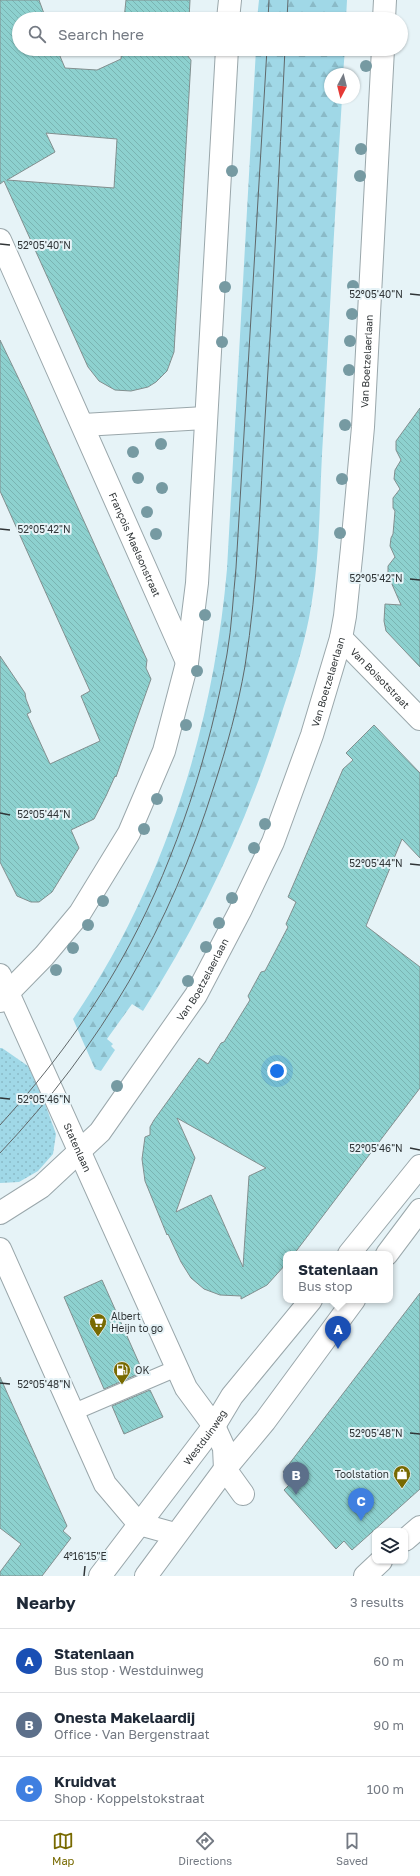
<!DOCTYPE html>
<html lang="en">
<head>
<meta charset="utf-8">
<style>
  body { margin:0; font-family:"Golos Text",sans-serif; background:#f2f2f3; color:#1f2937 }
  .controls { position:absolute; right:12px; bottom:12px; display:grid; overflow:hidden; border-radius:8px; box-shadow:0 1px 3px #0004 }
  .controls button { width:36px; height:36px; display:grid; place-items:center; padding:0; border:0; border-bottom:1px solid #e0e1e3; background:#fff; color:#1f2937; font:20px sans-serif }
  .compass { position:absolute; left:324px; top:68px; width:36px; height:36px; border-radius:50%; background:#fff; box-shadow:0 1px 3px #0004; rotate:187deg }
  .you { position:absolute; left:277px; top:1071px; width:14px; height:14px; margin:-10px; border:3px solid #fff; border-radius:50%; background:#1a73e8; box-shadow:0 0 0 6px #1a73e833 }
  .badge { display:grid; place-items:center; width:26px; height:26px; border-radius:50%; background:#786a01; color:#fff; font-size:13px; font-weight:700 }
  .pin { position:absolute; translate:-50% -33px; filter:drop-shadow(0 1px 2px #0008) }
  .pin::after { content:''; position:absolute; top:21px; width:14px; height:12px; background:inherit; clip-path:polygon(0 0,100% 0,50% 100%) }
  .popup { position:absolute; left:283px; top:1251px; width:110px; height:52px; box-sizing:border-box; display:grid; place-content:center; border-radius:8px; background:#fff; filter:drop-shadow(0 1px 3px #0005); font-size:13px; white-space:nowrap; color:#747a83 }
  .popup b { font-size:15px; color:#1f2937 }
  .popup::after { content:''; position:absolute; left:50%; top:100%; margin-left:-8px; border:8px solid transparent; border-top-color:#fff }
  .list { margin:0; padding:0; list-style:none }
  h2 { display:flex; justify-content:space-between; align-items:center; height:52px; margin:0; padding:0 16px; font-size:17px }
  h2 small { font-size:13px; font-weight:400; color:#747a83 }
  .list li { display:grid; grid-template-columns:26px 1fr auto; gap:12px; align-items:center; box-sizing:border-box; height:64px; padding:0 16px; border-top:1px solid #e0e1e3 }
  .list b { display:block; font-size:15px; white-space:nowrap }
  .list p { margin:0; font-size:13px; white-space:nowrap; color:#747a83 }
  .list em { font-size:13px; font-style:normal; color:#747a83 }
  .icon { flex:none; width:22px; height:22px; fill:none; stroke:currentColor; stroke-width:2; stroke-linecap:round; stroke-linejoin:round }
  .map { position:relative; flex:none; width:420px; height:1576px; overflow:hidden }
  .search { position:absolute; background:#fff; box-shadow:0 1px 3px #0004; left:12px; right:12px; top:12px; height:44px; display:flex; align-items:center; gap:10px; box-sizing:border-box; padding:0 14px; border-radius:22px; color:#747a83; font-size:15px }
  .sheet { height:244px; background:#fff }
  nav { display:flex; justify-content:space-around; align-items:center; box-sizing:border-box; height:56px; border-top:1px solid #e0e1e3; background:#fff; font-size:11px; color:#747a83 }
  nav a { display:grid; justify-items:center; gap:2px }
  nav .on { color:#786a01 }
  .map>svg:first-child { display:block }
</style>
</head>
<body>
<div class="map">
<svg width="420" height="1576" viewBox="0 0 420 1576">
  <defs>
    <pattern id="grass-dots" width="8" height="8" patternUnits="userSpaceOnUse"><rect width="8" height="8" fill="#a0d8e7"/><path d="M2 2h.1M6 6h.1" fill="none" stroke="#8abac7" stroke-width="1.8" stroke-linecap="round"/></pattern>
    <pattern id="forest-firs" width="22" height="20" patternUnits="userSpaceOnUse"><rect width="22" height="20" fill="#a0d8e7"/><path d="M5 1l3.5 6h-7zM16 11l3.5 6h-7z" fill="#8abac7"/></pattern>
    <pattern id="building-back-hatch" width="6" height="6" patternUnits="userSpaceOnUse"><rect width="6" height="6" fill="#8dd1cf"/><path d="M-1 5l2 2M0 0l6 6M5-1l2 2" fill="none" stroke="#7ab4b2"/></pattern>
  </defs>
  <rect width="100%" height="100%" fill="#e6f3f7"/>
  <path fill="url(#grass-dots)" d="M 0,1048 L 2,1048 L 28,1066 L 43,1098 L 56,1134 L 53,1154 L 38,1171 L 19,1182 L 0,1183 Z"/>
  <path fill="url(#forest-firs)" d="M 259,0 L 347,0 L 346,19 L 257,19 Z
    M 256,49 L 345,49 L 343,74 L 330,74 L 330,98 L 342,98 C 335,211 329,324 323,437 C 319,497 321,558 309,618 C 303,649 293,679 283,709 C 250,816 203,917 143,1011 L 132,1004 L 107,1039 L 113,1044 L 111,1046 L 115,1050 L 101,1071 L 95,1069 L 73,1019 C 164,886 213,729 227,569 Z"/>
  <path fill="url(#building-back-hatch)" stroke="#828f8f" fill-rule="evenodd" d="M 0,0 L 39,0 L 46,19 L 19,19 L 19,49 L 57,49 L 65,68 L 97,70 L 121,59 L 122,49 L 187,49 L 187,55 L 191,60 L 174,352 L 167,371 L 156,382 L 148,387 L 131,391 L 115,390 L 99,381 L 88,367 L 4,181 L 0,184 ZM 46,133 L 117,139 L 114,188 L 7,180 L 55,152 Z
    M 126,0 L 190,0 L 189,19 L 124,19 Z
    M 0,340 L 28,398 L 147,660 L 146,668 L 151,679 L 116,777 L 115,776 L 106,796 L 94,819 L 71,830 L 79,848 L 52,892 L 39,902 L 31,902 L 17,896 L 0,862 L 0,656 L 25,693 L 26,699 L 31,712 L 27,714 L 50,764 L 100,741 L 81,696 L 90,691 L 0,491 Z
    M 420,408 L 420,667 L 386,631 L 384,621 L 385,604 L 401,605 L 388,575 L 388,566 L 395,557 L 390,546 L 391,538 L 393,534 L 395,511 L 393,508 L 393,498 L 400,489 L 394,479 L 395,470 L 401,460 L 396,450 L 396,441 Z
    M 374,725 L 420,773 L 420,858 L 402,839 L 366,926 L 420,967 L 420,1088 L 294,1254 L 286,1254 L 286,1264 L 267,1285 L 241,1299 L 241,1296 L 220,1295 L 204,1289 L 191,1278 L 181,1262 L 168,1234 L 167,1235 L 145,1181 L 142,1159 L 145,1137 L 150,1135 L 150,1127 L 154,1120 L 199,1058 L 208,1064 L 221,1043 L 224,1042 L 250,1000 L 248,996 L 261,972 L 265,971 L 288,927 L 286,924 L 296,902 L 288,897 L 343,769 L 353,760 L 346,753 ZM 177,1118 L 266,1168 L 249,1176 L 243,1267 L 211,1195 L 176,1212 L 195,1158 Z
    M 102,1280 L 143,1372 L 104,1389 L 64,1297 Z
    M 420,1293 L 420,1489 L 352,1550 L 344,1541 L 336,1549 L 284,1490 L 292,1482 L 283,1472 Z
    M 0,1377 L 67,1526 L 63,1531 L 71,1538 L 42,1576 L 0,1576 L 0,1572 L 21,1544 L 0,1528 Z
    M 150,1390 L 163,1417 L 124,1434 L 112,1406 Z"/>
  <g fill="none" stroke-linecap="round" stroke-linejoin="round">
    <defs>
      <path id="lane" d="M 74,1412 L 177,1368"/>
      <g id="street">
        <path d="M 228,19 L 230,0"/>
        <path d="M 384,19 L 385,0"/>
        <path id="s1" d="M 0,240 L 187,662"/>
        <path d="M 83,425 L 205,418"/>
        <path id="s2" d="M 341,638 L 420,719"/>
        <path d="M 0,1001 L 44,956 L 80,913 L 129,833 L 164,751 L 187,663 L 197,583 L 227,49"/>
        <path id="s3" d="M 0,1213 L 41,1187 L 100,1132 L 196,995 L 240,911 L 273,842 L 312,735 L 341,638 L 345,616 L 352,548 L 363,427 L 383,49"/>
        <path d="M 225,1469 L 243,1494"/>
        <path d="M 405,1540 L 420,1527"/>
        <path d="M 365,1576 L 381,1561"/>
      </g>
      <g id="secondary">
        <path id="s4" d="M 0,975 L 186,1388 L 214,1426 L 224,1448 L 225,1469"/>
        <path d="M 0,1249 L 105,1484 L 139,1524 L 175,1534"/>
        <path d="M 349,1254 L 420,1166"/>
        <path d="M 387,1254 L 420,1210"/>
        <path id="s5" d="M 100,1576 L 214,1426 L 232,1396 L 311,1300"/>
        <path d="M 146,1576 L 225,1469 L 265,1421 L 354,1300"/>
      </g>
    </defs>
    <use href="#lane" stroke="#9aa7ab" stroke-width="18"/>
    <use href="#street" stroke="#9aa7ab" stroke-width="24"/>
    <use href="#secondary" stroke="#9aa7ab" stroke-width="24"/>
    <use href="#lane" stroke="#fff" stroke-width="16"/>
    <use href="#street" stroke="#fff" stroke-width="22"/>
    <use href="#secondary" stroke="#fff" stroke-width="22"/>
    <path stroke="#606769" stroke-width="1" d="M 268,19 L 269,0
      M 287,19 L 288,0
      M 0,1125 C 50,1070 95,1010 130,944 C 177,856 210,752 227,654 C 232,626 233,596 236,568 L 267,49
      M 0,1153 C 102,1045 170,927 214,786 C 227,746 238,707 245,666 C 258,585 260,501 265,419 C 273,296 279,173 285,49"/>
  </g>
  <g fill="#769aa2">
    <circle cx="366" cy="66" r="6"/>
    <circle cx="361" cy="149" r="6"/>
    <circle cx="232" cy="171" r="6"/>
    <circle cx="360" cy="176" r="6"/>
    <circle cx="353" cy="286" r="6"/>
    <circle cx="225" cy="287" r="6"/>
    <circle cx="352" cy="314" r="6"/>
    <circle cx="350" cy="341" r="6"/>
    <circle cx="222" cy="342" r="6"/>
    <circle cx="349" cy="370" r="6"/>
    <circle cx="345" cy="425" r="6"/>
    <circle cx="161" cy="444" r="6"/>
    <circle cx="133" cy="452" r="6"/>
    <circle cx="138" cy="478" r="6"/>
    <circle cx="342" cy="479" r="6"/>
    <circle cx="162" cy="488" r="6"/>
    <circle cx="147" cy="512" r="6"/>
    <circle cx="340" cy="533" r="6"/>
    <circle cx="156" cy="534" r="6"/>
    <circle cx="205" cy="615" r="6"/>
    <circle cx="197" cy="671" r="6"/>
    <circle cx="186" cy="725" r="6"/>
    <circle cx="157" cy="799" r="6"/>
    <circle cx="265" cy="824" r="6"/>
    <circle cx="144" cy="829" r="6"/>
    <circle cx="254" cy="848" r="6"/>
    <circle cx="232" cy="898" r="6"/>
    <circle cx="103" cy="901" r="6"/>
    <circle cx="219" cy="923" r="6"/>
    <circle cx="88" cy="925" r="6"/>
    <circle cx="206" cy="947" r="6"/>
    <circle cx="73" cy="948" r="6"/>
    <circle cx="56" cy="970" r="6"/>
    <circle cx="188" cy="981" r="6"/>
    <circle cx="117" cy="1086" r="6"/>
  </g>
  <path fill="none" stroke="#303537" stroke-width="1.5" d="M 0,244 L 10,245M 410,294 L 420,295M 0,529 L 10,530M 410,579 L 420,580M 0,813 L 10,815M 410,864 L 420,865M 0,1098 L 10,1099M 410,1148 L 420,1150M 0,1383 L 10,1384M 410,1433 L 420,1434M 84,1576 L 85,1566"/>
  <defs>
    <symbol id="supermarket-pin" viewBox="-11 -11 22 30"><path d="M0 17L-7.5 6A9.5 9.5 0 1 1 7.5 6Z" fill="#786a01" stroke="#e6f3f7"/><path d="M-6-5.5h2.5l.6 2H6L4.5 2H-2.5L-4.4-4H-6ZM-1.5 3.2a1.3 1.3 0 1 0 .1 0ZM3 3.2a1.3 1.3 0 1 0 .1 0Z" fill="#fff"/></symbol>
    <symbol id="fuel-pin" viewBox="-11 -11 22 30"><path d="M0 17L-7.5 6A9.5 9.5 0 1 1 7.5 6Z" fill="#786a01" stroke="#e6f3f7"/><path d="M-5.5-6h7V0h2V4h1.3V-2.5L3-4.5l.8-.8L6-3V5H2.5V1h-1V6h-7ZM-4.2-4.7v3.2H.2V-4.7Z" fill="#fff"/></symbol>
    <symbol id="shop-pin" viewBox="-11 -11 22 30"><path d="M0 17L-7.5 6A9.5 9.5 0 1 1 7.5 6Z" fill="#786a01" stroke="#e6f3f7"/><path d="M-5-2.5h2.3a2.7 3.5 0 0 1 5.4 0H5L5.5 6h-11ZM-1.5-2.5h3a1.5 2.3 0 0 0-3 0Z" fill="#fff"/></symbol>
  </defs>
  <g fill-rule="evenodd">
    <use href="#supermarket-pin" x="88" y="1312" width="20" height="27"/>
    <use href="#fuel-pin" x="112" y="1360" width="20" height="27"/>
    <use href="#shop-pin" x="392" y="1464" width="20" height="27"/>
  </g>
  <g text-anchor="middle" stroke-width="4" stroke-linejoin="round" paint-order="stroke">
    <g font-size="10" fill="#303537" stroke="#e6f3f7">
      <text dy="4" stroke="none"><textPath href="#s3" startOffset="961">Van Boetzelaerlaan</textPath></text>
      <text dy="4" stroke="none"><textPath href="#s1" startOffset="333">François Maelsonstraat</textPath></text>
      <text dy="4" stroke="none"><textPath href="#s2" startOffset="56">Van Boisotstraat</textPath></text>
      <text dy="4" stroke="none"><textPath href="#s3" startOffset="637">Van Boetzelaerlaan</textPath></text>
      <text dy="4" stroke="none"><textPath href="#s3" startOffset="313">Van Boetzelaerlaan</textPath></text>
      <text dy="4" stroke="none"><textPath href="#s4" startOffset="189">Statenlaan</textPath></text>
      <text dy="4" stroke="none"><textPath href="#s5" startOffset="174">Westduinweg</textPath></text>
    </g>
    <g font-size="10" fill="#303537" stroke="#e6f3f7" text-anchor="start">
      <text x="111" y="1320">Albert<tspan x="111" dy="12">Heijn to go</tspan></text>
      <text x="135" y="1374">OK</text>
      <text x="389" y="1478" text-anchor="end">Toolstation</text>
    </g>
  </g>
  <g font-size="10" text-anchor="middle" fill="#303537" stroke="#e6f3f7" stroke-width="4" stroke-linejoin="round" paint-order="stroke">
    <text x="44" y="249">52°05'40"N</text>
    <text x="376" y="298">52°05'40"N</text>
    <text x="44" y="533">52°05'42"N</text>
    <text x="376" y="582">52°05'42"N</text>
    <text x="44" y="818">52°05'44"N</text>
    <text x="376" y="867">52°05'44"N</text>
    <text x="44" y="1103">52°05'46"N</text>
    <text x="376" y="1152">52°05'46"N</text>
    <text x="44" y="1388">52°05'48"N</text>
    <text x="376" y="1437">52°05'48"N</text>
    <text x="85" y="1560">4°16'15"E</text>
  </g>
</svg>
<div class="controls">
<button><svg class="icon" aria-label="layers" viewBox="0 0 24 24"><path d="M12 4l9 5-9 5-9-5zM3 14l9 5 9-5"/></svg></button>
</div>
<svg class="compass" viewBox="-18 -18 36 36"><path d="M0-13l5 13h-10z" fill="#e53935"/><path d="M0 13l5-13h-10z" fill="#747a83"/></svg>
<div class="you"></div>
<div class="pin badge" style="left:338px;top:1349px;background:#1a4fb4">A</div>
<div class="popup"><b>Statenlaan</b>Bus stop</div>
<div class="pin badge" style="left:296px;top:1495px;background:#5c6f8a">B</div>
<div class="pin badge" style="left:361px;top:1521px;background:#3f7fe0">C</div>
<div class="search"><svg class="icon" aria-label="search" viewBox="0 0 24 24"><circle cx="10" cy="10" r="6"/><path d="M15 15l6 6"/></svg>Search here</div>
</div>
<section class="sheet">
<h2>Nearby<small>3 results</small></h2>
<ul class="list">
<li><span class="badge" style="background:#1a4fb4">A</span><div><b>Statenlaan</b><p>Bus stop · Westduinweg</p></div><em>60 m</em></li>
<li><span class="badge" style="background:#5c6f8a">B</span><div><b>Onesta Makelaardij</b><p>Office · Van Bergenstraat</p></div><em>90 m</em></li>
<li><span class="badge" style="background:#3f7fe0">C</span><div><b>Kruidvat</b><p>Shop · Koppelstokstraat</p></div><em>100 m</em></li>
</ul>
</section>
<nav>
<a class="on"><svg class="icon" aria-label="map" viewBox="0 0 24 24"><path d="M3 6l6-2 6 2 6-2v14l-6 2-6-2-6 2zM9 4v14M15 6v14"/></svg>Map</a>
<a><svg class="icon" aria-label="directions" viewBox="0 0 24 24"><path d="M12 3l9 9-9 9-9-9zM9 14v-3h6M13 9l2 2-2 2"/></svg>Directions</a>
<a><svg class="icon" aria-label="saved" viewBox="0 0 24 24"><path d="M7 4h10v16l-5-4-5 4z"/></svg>Saved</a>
</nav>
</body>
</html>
